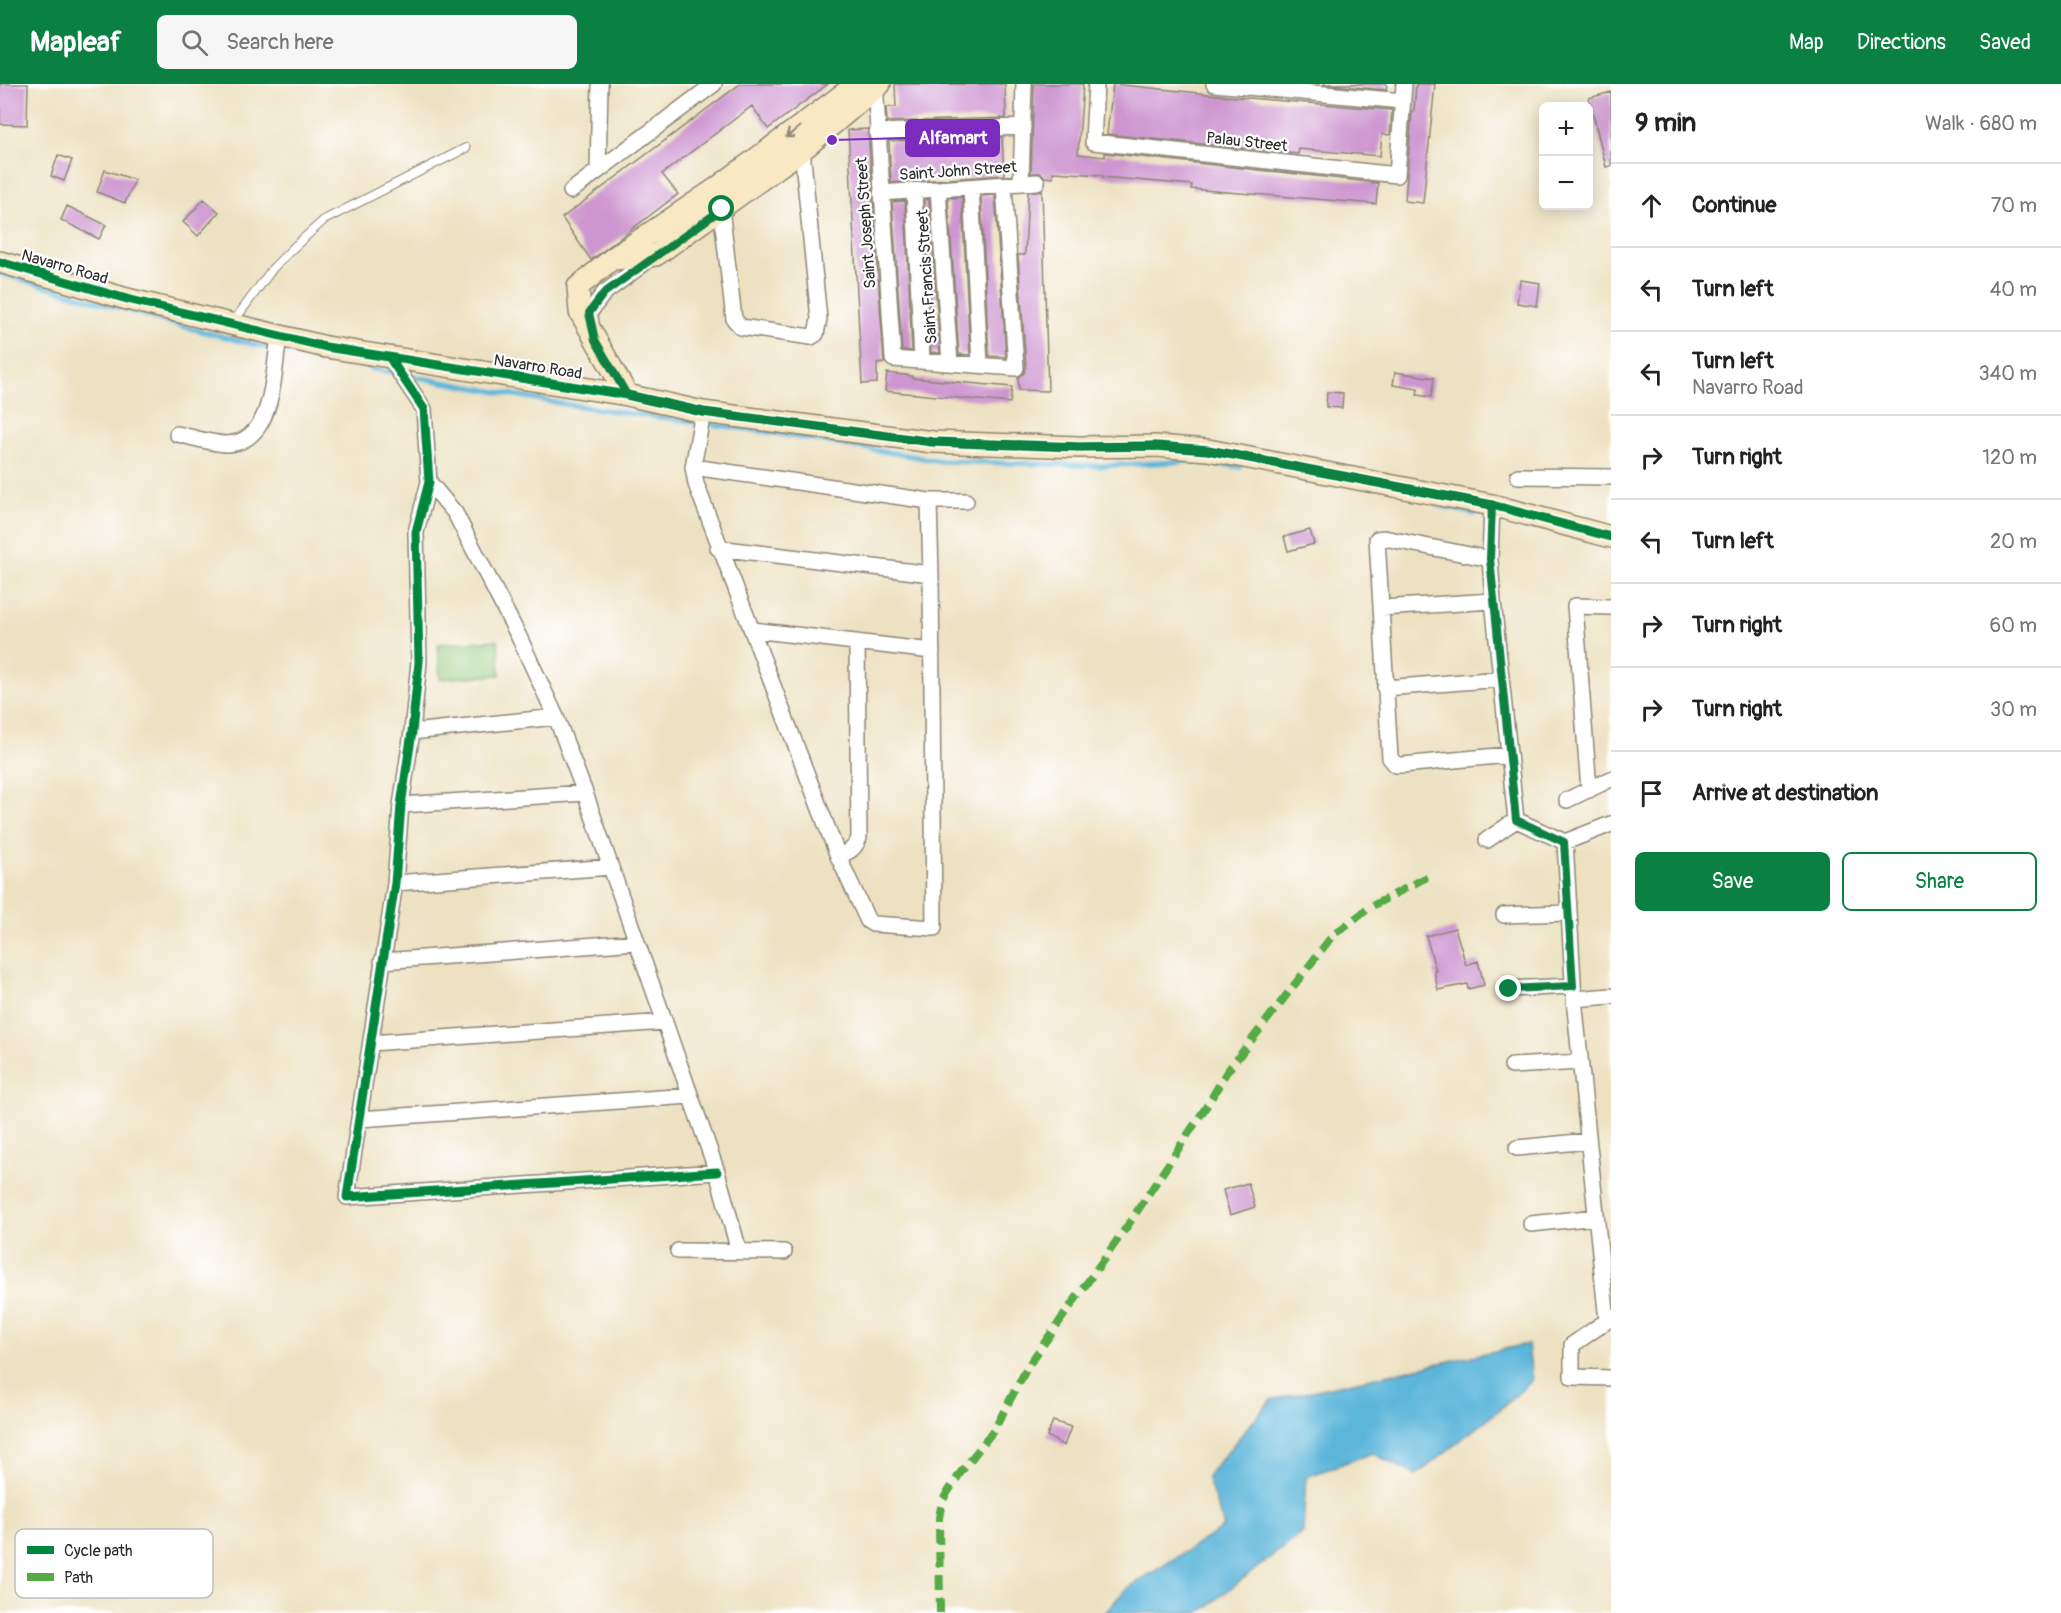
<!DOCTYPE html>
<html lang="en">
<head>
<meta charset="utf-8">
<style>
  body { margin:0; font-family:Pangolin,sans-serif; background:#f6f6f6; color:#222 }
  .controls { position:absolute; right:18px; top:18px; display:grid; overflow:hidden; border-radius:9px; box-shadow:0 3px 15px #0003 }
  .controls button { width:54px; height:54px; display:grid; place-items:center; padding:0; border:0; border-bottom:2px solid #e0e0e0; background:#fff; color:#222; font:30px sans-serif }
  .stop { position:absolute; width:18px; height:18px; margin:-14px; border:4px solid #0b8043; border-radius:50%; background:#fff }
  .stop.end { background:#0b8043; border-color:#fff; box-shadow:0 2px 6px #0008 }
  .list { margin:0; padding:0; list-style:none }
  h2 { display:flex; justify-content:space-between; align-items:center; height:78px; margin:0; padding:0 24px; font-size:26px }
  h2 small { font-size:20px; font-weight:400; color:#767676 }
  .list li { display:grid; grid-template-columns:39px 1fr auto; gap:18px; align-items:center; box-sizing:border-box; height:84px; padding:0 24px; border-top:2px solid #e0e0e0 }
  .list b { display:block; font-size:22px; white-space:nowrap }
  .list p { margin:0; font-size:20px; white-space:nowrap; color:#767676 }
  .list em { font-size:20px; font-style:normal; color:#767676 }
  .actions { display:flex; gap:12px; padding:18px 24px }
  .actions a { flex:1; padding:14px 0; border:2px solid #0b8043; border-radius:9px; text-align:center; font-size:21px; color:#0b8043 }
  .actions .main { background:#0b8043; color:#fff }
  .icon { flex:none; width:33px; height:33px; fill:none; stroke:currentColor; stroke-width:2; stroke-linecap:round; stroke-linejoin:round }
  .map { position:relative; flex:none; width:1611px; height:1529px; overflow:hidden }
  header { display:flex; align-items:center; gap:36px; box-sizing:border-box; height:84px; padding:0 30px; background:#0b8043; color:#fff }
  header strong { font-size:28px }
  nav { display:flex; gap:33px; margin-inline-start:auto; font-size:21px }
  .search { width:420px; height:54px; background:#f6f6f6; display:flex; align-items:center; gap:15px; box-sizing:border-box; padding:0 21px; border-radius:9px; color:#767676; font-size:22px }
  main { display:flex }
  aside { flex:1; background:#fff }
  .map>svg:first-child { display:block }
</style>
</head>
<body>
<header>
<strong>Mapleaf</strong>
<div class="search"><svg class="icon" aria-label="search" viewBox="0 0 24 24"><circle cx="10" cy="10" r="6"/><path d="M15 15l6 6"/></svg>Search here</div>
<nav><a>Map</a><a>Directions</a><a>Saved</a></nav>
</header>
<main>
<div class="map">
<svg width="1611" height="1529" viewBox="0 0 1611 1529">
  <rect width="100%" height="100%" fill="#fff"/>
  <filter id="ink" filterUnits="userSpaceOnUse"><feTurbulence type="fractalNoise" baseFrequency=".0167" numOctaves="2"/><feDisplacementMap in="SourceGraphic" scale="12" xChannelSelector="R" yChannelSelector="G"/><feConvolveMatrix kernelMatrix="1 2 1 2 8 2 1 2 1" color-interpolation-filters="sRGB"/></filter>
  <filter id="wash" filterUnits="userSpaceOnUse"><feTurbulence type="fractalNoise" baseFrequency=".008" numOctaves="4" result="noise"/><feDisplacementMap in="SourceGraphic" scale="24" xChannelSelector="R" yChannelSelector="G"/><feGaussianBlur stdDeviation="1.35" result="paint"/><feColorMatrix in="noise" values="0 0 0 0 0 0 0 0 0 0 0 0 0 0 0 0 0 1.4 0 .05"/><feComposite in="paint" operator="in"/></filter>
  <g filter="url(#wash)">
    <rect width="100%" height="100%" fill="#ede1c1"/>
    <path fill="#93c97b" stroke="#5f7a53" stroke-width="1.5" d="M 498,556 L 500,591 L 440,595 L 438,560 Z"/>
    <path fill="#5cb6da" stroke="#447082" stroke-width="1.5" d="M 1528,1260 L 1532,1297 L 1500,1325 L 1416,1391 L 1372,1369 L 1306,1393 L 1303,1448 L 1199,1529 L 1105,1529 L 1125,1506 L 1224,1443 L 1207,1392 L 1271,1316 Z"/>
    <g fill="none" stroke-linecap="round" stroke-linejoin="round">
      <path stroke="#5cb6da" stroke-width="5" d="M 0,189 L 189,244 L 272,265 L 365,281 L 372,285 L 396,289
        M 405,291 L 563,320 L 760,347 L 941,377 L 1099,382 L 1193,377 L 1240,383
        M 1438,421 L 1475,430"/>
    </g>
    <g id="blocks">
      <path fill="#ce96d0" d="M 0,0 L 28,0 L 27,41 L 0,40 Z
        M 740,0 L 828,0 L 768,45 L 752,22 L 662,90 L 678,110 L 591,176 L 562,134 Z
        M 895,0 L 1005,0 L 1006,34 L 887,38 L 886,23 L 896,23 Z
        M 1034,0 L 1083,0 L 1078,70 L 1105,73 L 1105,69 L 1378,99 L 1376,120 L 1191,105 L 1192,101 L 1102,93 L 1102,91 L 1053,88 L 1053,94 L 1045,93 L 1041,89 L 1031,89 Z
        M 1113,0 L 1237,13 L 1392,26 L 1390,51 L 1382,50 L 1380,72 L 1299,65 L 1298,70 L 1107,50 Z
        M 1323,0 L 1387,0 L 1386,6 Z
        M 1416,0 L 1435,0 L 1423,119 L 1405,117 L 1412,27 L 1414,27 Z
        M 1611,8 L 1611,82 L 1606,83 L 1589,14 Z
        M 868,45 L 884,279 L 877,280 L 877,299 L 862,300 L 848,46 Z
        M 1002,53 L 1004,91 L 891,99 L 889,57 Z
        M 58,71 L 72,76 L 64,97 L 51,92 Z
        M 105,86 L 135,96 L 125,119 L 97,108 Z
        M 1042,106 L 1048,307 L 1019,306 L 1018,293 L 1024,289 L 1026,283 L 1018,171 L 1025,171 L 1028,108 Z
        M 995,111 L 1006,273 L 989,272 L 981,112 Z
        M 962,113 L 970,271 L 959,270 L 948,114 Z
        M 204,115 L 219,128 L 198,152 L 183,138 Z
        M 929,115 L 940,269 L 931,268 L 924,116 Z
        M 905,117 L 912,267 L 902,266 L 892,118 Z
        M 67,122 L 106,141 L 99,155 L 61,136 Z
        M 1520,196 L 1540,199 L 1537,222 L 1517,219 Z
        M 1395,288 L 1434,294 L 1431,313 L 1417,311 L 1418,305 L 1393,301 Z
        M 887,289 L 912,292 L 912,294 L 1012,303 L 1010,319 L 885,307 Z
        M 1327,308 L 1343,309 L 1342,324 L 1326,323 Z
        M 1310,446 L 1314,460 L 1288,467 L 1284,453 Z
        M 1455,844 L 1466,881 L 1478,877 L 1484,901 L 1468,905 L 1467,900 L 1438,906 L 1434,887 L 1436,887 L 1426,852 Z
        M 1248,1099 L 1255,1123 L 1230,1131 L 1223,1106 Z
        M 1053,1337 L 1071,1343 L 1064,1362 L 1047,1352 Z"/>
    </g>
  </g>
  <g filter="url(#ink)">
    <use href="#blocks" fill-opacity="0" stroke="#8c8676" stroke-width="1.5"/>
    <g fill="none" stroke-linecap="round" stroke-linejoin="round">
      <defs>
        <path id="lane" d="M 234,237 L 273,184 L 294,163 L 324,136 L 466,64"/>
        <path id="street" d="M 875,0 L 893,275 L 1016,284 L 1004,101
          M 1096,0 L 1093,58 L 1397,91 L 1404,0
          M 1214,0 L 1403,17
          M 877,48 L 1023,43
          M 598,87 L 600,0
          M 1021,99 L 1024,0
          M 971,103 L 980,281
          M 938,105 L 950,279
          M 571,107 L 714,0
          M 914,107 L 922,277
          M 881,109 L 1037,98
          M 720,116 L 734,235 L 741,243 L 811,253 L 816,250 L 819,235 L 802,66
          M 592,244 L 589,229 L 604,209 L 654,172
          M 389,273 L 424,325 L 429,398 L 416,448 L 419,578 L 412,648 L 401,721 L 395,799 L 347,1113 L 717,1088
          M 703,328 L 693,383 L 696,400 L 838,772 L 868,837 L 873,840 L 934,844 L 931,490 L 929,417
          M 177,350 C 192,353 213,360 227,360 C 275,358 273,287 279,253
          M 693,383 L 929,417 L 966,417
          M 1518,392 L 1611,393
          M 429,398 L 455,429 L 519,553 L 556,633 L 585,709 L 717,1088 L 739,1167
          M 1492,421 L 1490,475 L 1493,517 L 1516,736 L 1565,758 L 1574,915 L 1607,1237
          M 718,464 L 931,490
          M 1490,475 L 1384,454 L 1377,455 L 1390,674 L 1396,681 L 1402,681 L 1508,671
          M 1381,524 L 1493,517
          M 753,546 L 932,567
          M 1385,604 L 1501,595
          M 412,648 L 556,633
          M 1589,706 L 1575,522 L 1611,523
          M 1567,716 L 1611,695
          M 401,721 L 585,709
          M 1487,756 L 1516,736
          M 1565,758 L 1611,740
          M 838,772 C 849,768 855,765 859,754 L 857,558
          M 395,799 L 611,783
          M 1504,831 L 1569,829
          M 382,877 L 637,858
          M 1509,905 L 1573,902
          M 1574,915 L 1611,912
          M 371,959 L 665,938
          M 1512,982 L 1580,978
          M 359,1035 L 690,1012
          M 1517,1064 L 1588,1057
          M 1531,1140 L 1596,1133
          M 678,1167 L 784,1168
          M 1611,1234 L 1572,1261 L 1572,1293 L 1611,1294"/>
        <path id="secondary" d="M 614,175 L 656,171 L 802,66 L 880,0
          M 0,178 L 127,215 L 326,263 L 627,311 L 703,328 L 933,358 L 1079,363 L 1156,362 L 1208,366 L 1492,421 L 1611,453
          M 627,311 L 580,228 L 578,203 L 612,175 L 717,104 L 857,0"/>
      </defs>
      <use href="#lane" stroke="#8c8676" stroke-width="10"/>
      <use href="#street" stroke="#8c8676" stroke-width="18"/>
      <use href="#secondary" stroke="#8c8676" stroke-width="24"/>
      <use href="#lane" stroke="#fff" stroke-width="8"/>
      <use href="#street" stroke="#fff" stroke-width="15"/>
      <use href="#secondary" stroke="#f8e8c3" stroke-width="21"/>
      <path stroke="#54ab44" stroke-width="8" stroke-dasharray="15 8" stroke-linecap="butt" d="M 940,1529 L 939,1434 L 942,1417 L 961,1388 L 994,1346 L 1028,1282 L 1128,1141 L 1208,1020 L 1226,989 L 1333,851 L 1372,822 L 1429,792"/>
      <defs>
        <path id="cycleway" d="M 0,178 L 127,215 L 326,263 L 627,311 L 703,328 L 933,358 L 1079,363 L 1156,362 L 1208,366 L 1492,421 L 1611,453
          M 389,273 L 424,325 L 429,398 L 416,448 L 419,578 L 412,648 L 401,721 L 395,799 L 347,1113 L 717,1088"/>
      </defs>
      <use href="#cycleway" stroke="#fff" stroke-width="13"/>
      <use href="#cycleway" stroke="#00873e" stroke-width="9"/>
    </g>
    <defs><path id="oneway-shaft" d="M-6 0H5M1.5-3L5.5 0L1.5 3" fill="none" stroke-width="1.6" stroke-linecap="round" stroke-linejoin="round" transform="scale(1.5)"/></defs>
    <use stroke="#928a77" href="#oneway-shaft" transform="translate(793 48) rotate(143)"/>
  </g>
  <g fill="none" stroke-linecap="round" stroke-linejoin="round" filter="url(#ink)">
    <path stroke="#0b8043" stroke-width="8" d="M 722,125 L 604,209 L 589,229 L 595,256 L 627,311 L 703,328 L 933,358 L 1079,363 L 1156,362 L 1208,366 L 1492,421 L 1490,475 L 1516,736 L 1564,758 L 1573,902 L 1509,905"/>
  </g>
  <g text-anchor="middle" stroke-width="4.5" stroke-linejoin="round" paint-order="stroke">
    <g font-size="16" fill="#2b2b2b" stroke="#fff">
      <text transform="translate(1247 57) rotate(6)" y="6">Palau Street</text>
      <text transform="translate(958 86) rotate(-4)" y="6">Saint John Street</text>
      <text transform="translate(865 139) rotate(-94)" y="6">Saint Joseph Street</text>
      <text transform="translate(65 182) rotate(16)" y="6">Navarro Road</text>
      <text transform="translate(926 193) rotate(-94)" y="6">Saint Francis Street</text>
      <text transform="translate(538 282) rotate(9)" y="6">Navarro Road</text>
    </g>
  </g>
  <rect x="15" y="1445" width="198" height="69" rx="9" fill="#fff" stroke="#bfbfbf" stroke-width="1.5"/>
  <rect x="27" y="1462" width="27" height="8" fill="#00873e"/>
  <rect x="27" y="1489" width="27" height="8" fill="#54ab44"/>
  <g font-size="16" fill="#2b2b2b">
    <text x="64" y="1472">Cycle path</text>
    <text x="64" y="1499">Path</text>
  </g>
  <path fill="none" stroke="#7b2cbf" stroke-width="2" d="M832 56L906 54"/>
  <circle fill="#7b2cbf" stroke="#fff" stroke-width="2" cx="832" cy="56" r="6"/>
  <rect fill="#7b2cbf" stroke="#7b2cbf" stroke-width="2" x="906" y="36" width="93" height="36" rx="6"/>
  <g font-size="18" text-anchor="middle" font-weight="bold" fill="#fff">
    <text x="953" y="60">Alfamart</text>
  </g>
</svg>
<div class="controls">
<button>+</button>
<button>−</button>
</div>
<div class="stop" style="left:722px;top:125px"></div>
<div class="stop end" style="left:1509px;top:905px"></div>
</div>
<aside>
<h2>9 min<small>Walk · 680 m</small></h2>
<ul class="list">
<li><svg class="icon" aria-label="ahead" viewBox="0 0 24 24"><path d="M12 20V5M6 11l6-6 6 6"/></svg><div><b>Continue</b></div><em>70 m</em></li>
<li><svg class="icon" aria-label="left" viewBox="0 0 24 24"><path d="M17 20v-9H6M10 6l-5 5 5 5"/></svg><div><b>Turn left</b></div><em>40 m</em></li>
<li><svg class="icon" aria-label="left" viewBox="0 0 24 24"><path d="M17 20v-9H6M10 6l-5 5 5 5"/></svg><div><b>Turn left</b><p>Navarro Road</p></div><em>340 m</em></li>
<li><svg class="icon" aria-label="right" viewBox="0 0 24 24"><path d="M7 20v-9h11M14 6l5 5-5 5"/></svg><div><b>Turn right</b></div><em>120 m</em></li>
<li><svg class="icon" aria-label="left" viewBox="0 0 24 24"><path d="M17 20v-9H6M10 6l-5 5 5 5"/></svg><div><b>Turn left</b></div><em>20 m</em></li>
<li><svg class="icon" aria-label="right" viewBox="0 0 24 24"><path d="M7 20v-9h11M14 6l5 5-5 5"/></svg><div><b>Turn right</b></div><em>60 m</em></li>
<li><svg class="icon" aria-label="right" viewBox="0 0 24 24"><path d="M7 20v-9h11M14 6l5 5-5 5"/></svg><div><b>Turn right</b></div><em>30 m</em></li>
<li><svg class="icon" aria-label="arrive" viewBox="0 0 24 24"><path d="M6 21V4h12l-3 4 3 4H6"/></svg><div><b>Arrive at destination</b></div></li>
</ul>
<div class="actions"><a class="main">Save</a><a>Share</a></div>
</aside>
</main>
</body>
</html>
